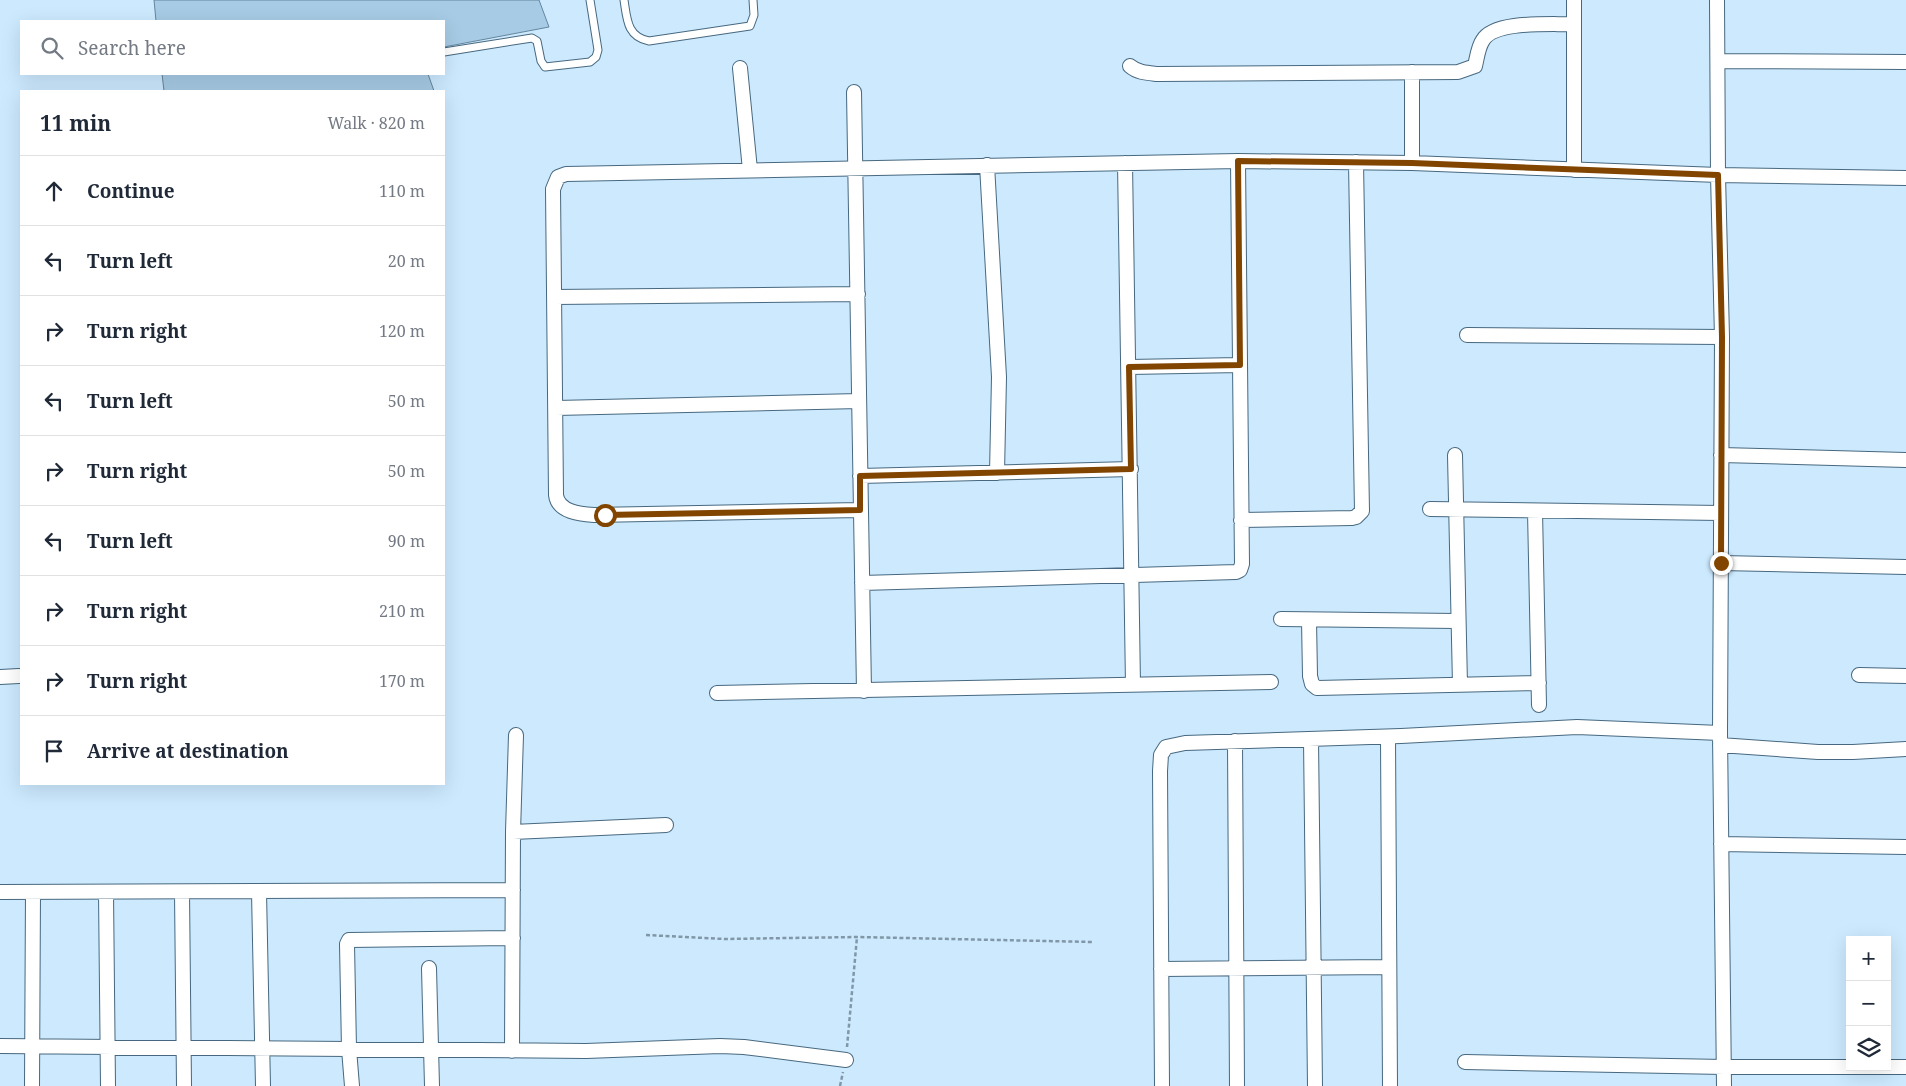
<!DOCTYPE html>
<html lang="en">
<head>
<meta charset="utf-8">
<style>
  body { margin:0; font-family:"Noto Serif",serif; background:#f2f2f3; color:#1f2937 }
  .controls { position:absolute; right:15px; bottom:15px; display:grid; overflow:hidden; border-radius:0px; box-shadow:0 5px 20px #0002 }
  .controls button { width:45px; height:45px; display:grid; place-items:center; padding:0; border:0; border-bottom:1px solid #e0e1e3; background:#fff; color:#1f2937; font:25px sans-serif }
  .stop { position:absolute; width:15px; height:15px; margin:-11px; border:4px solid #824500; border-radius:50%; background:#fff }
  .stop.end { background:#824500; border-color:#fff; box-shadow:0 1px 5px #0008 }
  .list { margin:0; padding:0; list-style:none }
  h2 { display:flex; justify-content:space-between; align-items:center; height:65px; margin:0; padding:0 20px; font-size:21px }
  h2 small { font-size:16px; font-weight:400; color:#747a83 }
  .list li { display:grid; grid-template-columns:32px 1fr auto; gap:15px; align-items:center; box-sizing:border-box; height:70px; padding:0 20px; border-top:1px solid #e0e1e3 }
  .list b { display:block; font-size:19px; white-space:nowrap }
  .list em { font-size:16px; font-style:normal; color:#747a83 }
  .icon { flex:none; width:28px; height:28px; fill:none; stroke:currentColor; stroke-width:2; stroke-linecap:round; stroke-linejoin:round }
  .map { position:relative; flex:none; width:1906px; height:1086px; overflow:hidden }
  .search { position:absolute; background:#fff; box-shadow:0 5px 20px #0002; left:20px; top:20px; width:425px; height:55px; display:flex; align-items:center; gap:12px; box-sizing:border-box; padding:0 18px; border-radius:0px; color:#747a83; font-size:19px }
  .panel { position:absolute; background:#fff; box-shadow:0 5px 20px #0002; left:20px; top:90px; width:425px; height:695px; border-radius:0px }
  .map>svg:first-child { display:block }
</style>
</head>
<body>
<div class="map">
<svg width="1906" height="1086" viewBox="0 0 1906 1086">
  <rect width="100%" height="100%" fill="#cce9fe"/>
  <path fill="#a7cbe5" stroke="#64869e" d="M 154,0 L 539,0 L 549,27 L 444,47 L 444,21 L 156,21 Z
    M 162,74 L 428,74 L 434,91 L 164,91 Z"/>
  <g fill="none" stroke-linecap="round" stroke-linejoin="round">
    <defs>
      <path id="lane" d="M 624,0 C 627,19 627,37 649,41 L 750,26 L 754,15 L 753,0
        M 444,52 L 532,38 L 537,41 L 541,61 L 545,67 L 590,62 L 596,57 L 598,50 L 590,0"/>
      <path id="street" d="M 1574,0 L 1574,170
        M 1717,0 L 1718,175 L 1722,337 L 1720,733 L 1724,1086
        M 1718,61 L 1906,62
        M 1130,66 C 1138,73 1148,73 1158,74 L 1458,72 L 1475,66 C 1477,58 1478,47 1483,40 C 1495,20 1552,25 1574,24
        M 740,68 L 750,170
        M 1412,72 L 1412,163
        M 854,92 L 864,691
        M 1125,163 L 1133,685
        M 987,165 L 999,377 L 997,473
        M 554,297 L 858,294
        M 1467,335 L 1722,337
        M 1129,367 L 1240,365
        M 556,408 L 859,401
        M 1455,455 L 1460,685
        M 1721,455 L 1906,460
        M 860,476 L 1131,469
        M 1430,509 L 1721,513
        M 860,510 L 594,515 C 580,514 558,512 556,495 L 553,189 L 558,177 L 566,174 L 1238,161 L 1412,163 L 1718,175 L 1906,178
        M 1535,511 L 1539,705
        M 1241,520 L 1352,518 L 1356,517 L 1362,511 L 1356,162
        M 1721,563 L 1906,567
        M 862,583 L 1236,572 L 1240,570 L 1242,564 L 1238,161
        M 1281,619 L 1457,621
        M 1309,620 L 1310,676 L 1312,684 L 1317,688 L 1539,683
        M 1859,675 L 1906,676
        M 0,677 L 19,676
        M 717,693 L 1271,682
        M 1388,737 L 1390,1086
        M 1311,739 L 1315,1086
        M 1235,741 L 1237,1086
        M 1720,745 L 1818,752 L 1853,752 L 1906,749
        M 513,832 L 666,825
        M 1721,844 L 1906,847
        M 0,892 L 513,890
        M 106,892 L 108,1086
        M 182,892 L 184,1086
        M 259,892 L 263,1086
        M 429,968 L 432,1086
        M 1161,969 L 1389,967
        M 0,1046 L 586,1051 L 720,1046 L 744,1047 L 846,1060
        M 512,1051 L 513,832 L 516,735
        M 1465,1062 L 1724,1067 L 1885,1067
        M 1887,1067 L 1906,1067
        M 32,1086 L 33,892
        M 352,1086 L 349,1049 L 347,944 L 349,940 L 513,938
        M 1162,1086 L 1160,771 L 1161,755 L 1166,747 L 1185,743 L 1401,736 L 1577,727 L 1720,733"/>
    </defs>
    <use href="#lane" stroke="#47687f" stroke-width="9"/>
    <use href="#street" stroke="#47687f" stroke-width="16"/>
    <path stroke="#8197a7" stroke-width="2.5" stroke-dasharray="4 2.5" stroke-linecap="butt" d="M 646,935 L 724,939 L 857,937 L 1093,942
      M 847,1047 L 857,937
      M 840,1086 L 843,1072"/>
    <use href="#lane" stroke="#fff" stroke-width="7"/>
    <use href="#street" stroke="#fff" stroke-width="14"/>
  </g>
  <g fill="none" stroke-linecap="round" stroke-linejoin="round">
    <path stroke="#824500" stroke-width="6" d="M 605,515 L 860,510 L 860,476 L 1131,469 L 1129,367 L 1240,365 L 1238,161 L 1412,163 L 1718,175 L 1722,337 L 1721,563"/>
  </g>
</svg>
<div class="controls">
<button>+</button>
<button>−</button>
<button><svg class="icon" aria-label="layers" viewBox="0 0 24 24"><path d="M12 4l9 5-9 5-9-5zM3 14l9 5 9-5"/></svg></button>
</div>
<div class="stop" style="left:605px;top:515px"></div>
<div class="stop end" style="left:1721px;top:563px"></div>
<div class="search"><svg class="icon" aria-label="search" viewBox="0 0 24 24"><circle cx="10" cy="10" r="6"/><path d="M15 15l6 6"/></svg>Search here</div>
<section class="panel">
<h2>11 min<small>Walk · 820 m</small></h2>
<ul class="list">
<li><svg class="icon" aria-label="ahead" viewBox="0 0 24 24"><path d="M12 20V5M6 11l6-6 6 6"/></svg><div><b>Continue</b></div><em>110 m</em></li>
<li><svg class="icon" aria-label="left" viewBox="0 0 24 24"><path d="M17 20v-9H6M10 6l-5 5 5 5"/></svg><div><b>Turn left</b></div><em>20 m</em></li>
<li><svg class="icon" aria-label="right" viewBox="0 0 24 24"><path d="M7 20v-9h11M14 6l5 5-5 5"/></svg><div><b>Turn right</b></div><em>120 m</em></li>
<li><svg class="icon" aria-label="left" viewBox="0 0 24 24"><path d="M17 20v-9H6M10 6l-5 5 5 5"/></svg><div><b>Turn left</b></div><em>50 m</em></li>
<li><svg class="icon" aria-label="right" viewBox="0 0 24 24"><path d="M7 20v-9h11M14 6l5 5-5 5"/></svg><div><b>Turn right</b></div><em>50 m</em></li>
<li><svg class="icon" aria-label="left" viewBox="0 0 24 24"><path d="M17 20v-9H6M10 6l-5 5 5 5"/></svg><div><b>Turn left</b></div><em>90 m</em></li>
<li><svg class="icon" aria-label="right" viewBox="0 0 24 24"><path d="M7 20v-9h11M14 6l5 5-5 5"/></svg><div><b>Turn right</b></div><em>210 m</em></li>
<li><svg class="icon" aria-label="right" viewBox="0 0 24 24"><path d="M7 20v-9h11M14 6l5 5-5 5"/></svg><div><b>Turn right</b></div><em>170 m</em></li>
<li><svg class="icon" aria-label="arrive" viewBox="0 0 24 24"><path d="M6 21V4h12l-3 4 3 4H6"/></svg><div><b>Arrive at destination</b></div></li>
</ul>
</section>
</div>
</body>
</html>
